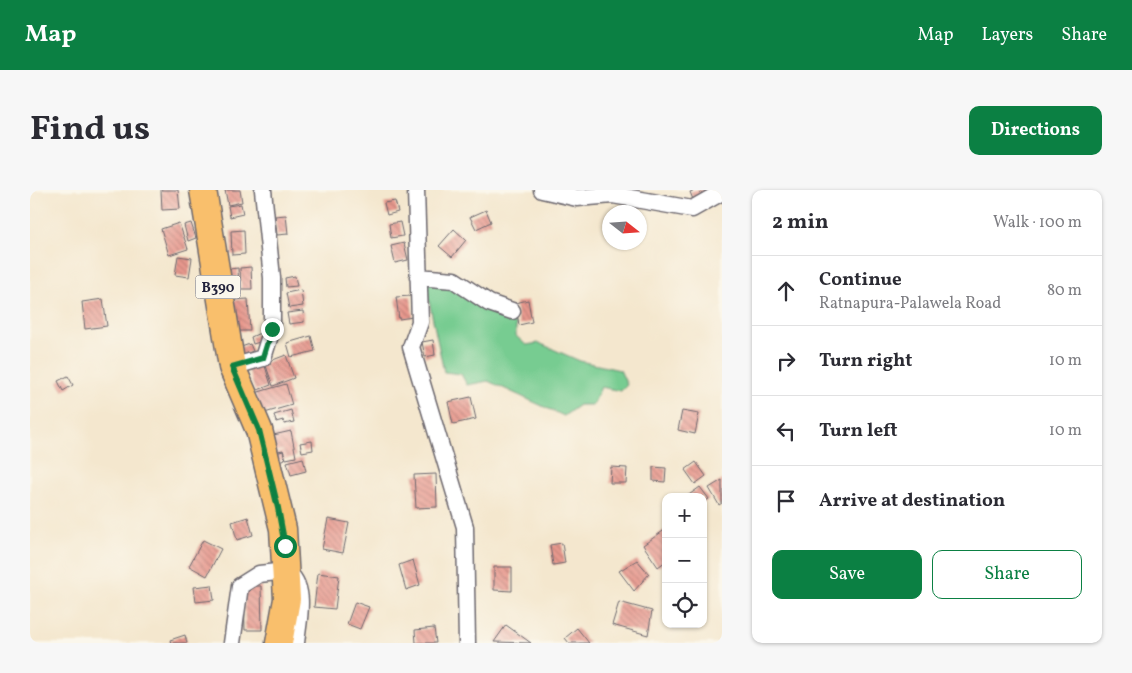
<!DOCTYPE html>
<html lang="en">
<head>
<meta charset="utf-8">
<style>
  body { margin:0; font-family:Vollkorn,serif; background:#f7f7f7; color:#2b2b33 }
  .controls { position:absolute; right:15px; bottom:15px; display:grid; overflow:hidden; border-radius:10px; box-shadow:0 1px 4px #0004 }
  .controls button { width:45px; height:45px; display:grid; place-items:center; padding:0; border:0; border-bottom:1px solid #e1e1e2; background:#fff; color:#2b2b33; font:25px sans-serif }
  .compass { position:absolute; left:572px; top:15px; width:45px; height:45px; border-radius:50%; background:#fff; box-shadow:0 1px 4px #0004; rotate:107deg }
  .stop { position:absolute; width:15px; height:15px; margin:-11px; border:4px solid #0b8043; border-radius:50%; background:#fff }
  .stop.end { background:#0b8043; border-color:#fff; box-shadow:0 1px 5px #0008 }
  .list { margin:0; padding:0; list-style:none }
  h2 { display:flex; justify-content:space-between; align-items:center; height:65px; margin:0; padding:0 20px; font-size:21px }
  h2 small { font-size:16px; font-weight:400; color:#7c7c81 }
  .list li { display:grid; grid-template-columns:32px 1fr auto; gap:15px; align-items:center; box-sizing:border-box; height:70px; padding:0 20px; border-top:1px solid #e1e1e2 }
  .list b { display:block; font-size:19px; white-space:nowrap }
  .list p { margin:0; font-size:16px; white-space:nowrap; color:#7c7c81 }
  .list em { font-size:16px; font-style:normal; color:#7c7c81 }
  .actions { display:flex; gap:10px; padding:15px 20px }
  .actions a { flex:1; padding:11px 0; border:1px solid #0b8043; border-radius:10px; text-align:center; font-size:18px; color:#0b8043 }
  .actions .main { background:#0b8043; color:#fff }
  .icon { flex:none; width:28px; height:28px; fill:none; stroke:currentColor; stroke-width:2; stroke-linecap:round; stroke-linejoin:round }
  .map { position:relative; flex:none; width:692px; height:453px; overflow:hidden; border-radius:10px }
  header { display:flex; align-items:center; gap:30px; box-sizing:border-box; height:70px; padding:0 25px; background:#0b8043; color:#fff }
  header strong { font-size:24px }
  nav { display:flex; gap:28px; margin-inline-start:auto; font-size:18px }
  .intro { display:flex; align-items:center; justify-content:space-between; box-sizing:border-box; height:120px; padding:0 30px }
  h1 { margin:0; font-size:35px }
  .button { padding:12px 22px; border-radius:10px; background:#0b8043; color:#fff; font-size:18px; font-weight:700 }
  main { display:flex; gap:30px; padding:0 30px }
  aside { flex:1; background:#fff; border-radius:10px; box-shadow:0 1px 4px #0004 }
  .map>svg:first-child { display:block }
</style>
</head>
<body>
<header>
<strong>Map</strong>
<nav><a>Map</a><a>Layers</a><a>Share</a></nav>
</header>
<div class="intro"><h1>Find us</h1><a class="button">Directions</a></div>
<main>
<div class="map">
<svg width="692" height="453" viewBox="0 0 692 453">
  <defs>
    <pattern id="building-back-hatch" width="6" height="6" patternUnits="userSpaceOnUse" patternTransform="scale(1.25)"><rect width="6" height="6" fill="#e8998e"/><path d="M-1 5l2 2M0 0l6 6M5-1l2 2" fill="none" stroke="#bc7c75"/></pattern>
  </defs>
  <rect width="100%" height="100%" fill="#fbf7ec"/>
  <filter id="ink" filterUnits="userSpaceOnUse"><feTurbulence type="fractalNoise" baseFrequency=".02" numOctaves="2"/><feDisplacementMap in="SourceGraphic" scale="10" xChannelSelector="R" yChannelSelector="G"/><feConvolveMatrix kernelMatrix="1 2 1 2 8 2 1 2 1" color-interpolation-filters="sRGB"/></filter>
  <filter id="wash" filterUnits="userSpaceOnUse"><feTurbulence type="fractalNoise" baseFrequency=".0096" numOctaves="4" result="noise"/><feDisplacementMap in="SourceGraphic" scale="20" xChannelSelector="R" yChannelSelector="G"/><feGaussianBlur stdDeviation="1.12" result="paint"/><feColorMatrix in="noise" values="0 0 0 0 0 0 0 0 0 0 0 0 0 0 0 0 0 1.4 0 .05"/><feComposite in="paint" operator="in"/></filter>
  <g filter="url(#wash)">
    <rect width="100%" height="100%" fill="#f4e7ce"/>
    <path fill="#77cc91" stroke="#4c7766" d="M 395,92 L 423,95 L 449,116 L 486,134 L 486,146 L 496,155 L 509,153 L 550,171 L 590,180 L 597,195 L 591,201 L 571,197 L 563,215 L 549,215 L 534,226 L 458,191 L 437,195 L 431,184 L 414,182 Z"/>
    <g id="blocks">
      <path fill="url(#building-back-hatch)" d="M 131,0 L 148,0 L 150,19 L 132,20 Z
        M 195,0 L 210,0 L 212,12 L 198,15 Z
        M 665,0 L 676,0 L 679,7 L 664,12 L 660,2 Z
        M 365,11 L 368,22 L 357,25 L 354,13 Z
        M 211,14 L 213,24 L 200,27 L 198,16 Z
        M 456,20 L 461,32 L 446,39 L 440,27 Z
        M 256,25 L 258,44 L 247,45 L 245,26 Z
        M 370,32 L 373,46 L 361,48 L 359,34 Z
        M 149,33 L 158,59 L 139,65 L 131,39 Z
        M 161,33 L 166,48 L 158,51 L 154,35 Z
        M 424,39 L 436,50 L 422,67 L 409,56 Z
        M 214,40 L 215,64 L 202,65 L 201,41 Z
        M 374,53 L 378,70 L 365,73 L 361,56 Z
        M 148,66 L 162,68 L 159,87 L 145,85 Z
        M 221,77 L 222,99 L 211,99 L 210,78 Z
        M 208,78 L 209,100 L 201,101 L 199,79 Z
        M 265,86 L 267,96 L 256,97 L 255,88 Z
        M 271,100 L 273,116 L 259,118 L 256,103 Z
        M 381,106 L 383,127 L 369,129 L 366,107 Z
        M 73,109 L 77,136 L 55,139 L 52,112 Z
        M 218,109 L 220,141 L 204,141 L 203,110 Z
        M 498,110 L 502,132 L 489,135 L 485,113 Z
        M 273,121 L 274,132 L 259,134 L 257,123 Z
        M 230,143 L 233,151 L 223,154 L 221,147 Z
        M 281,146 L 285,161 L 261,167 L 257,153 Z
        M 403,150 L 405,165 L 395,167 L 392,152 Z
        M 220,154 L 223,161 L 215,164 L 217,168 L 202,160 Z
        M 256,165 L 264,188 L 243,196 L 235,173 Z
        M 234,173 L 241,195 L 225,201 L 218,179 Z
        M 38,186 L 43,195 L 33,201 L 28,191 Z
        M 256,194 L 262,215 L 231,224 L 225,203 Z
        M 441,207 L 446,229 L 423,234 L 418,212 Z
        M 261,220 L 264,232 L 254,234 L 253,230 L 246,232 L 244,225 Z
        M 652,221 L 669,224 L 665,244 L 648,240 Z
        M 261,241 L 266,267 L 256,269 L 253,260 L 243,262 L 239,246 Z
        M 282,251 L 283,260 L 272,262 L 270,253 Z
        M 253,261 L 255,269 L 245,272 L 243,264 Z
        M 273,268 L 276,281 L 261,285 L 257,272 Z
        M 666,272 L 676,286 L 665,294 L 655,280 Z
        M 581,277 L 597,278 L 596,293 L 580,293 Z
        M 623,277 L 636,278 L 635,292 L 623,291 Z
        M 406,284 L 407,317 L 386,318 L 384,285 Z
        M 692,290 L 692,313 L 689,315 L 679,298 Z
        M 670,297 L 679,309 L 673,313 L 673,307 L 656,307 Z
        M 218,327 L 223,345 L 207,350 L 202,332 Z
        M 298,329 L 319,333 L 313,363 L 292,359 Z
        M 636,339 L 636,371 L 628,377 L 613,355 Z
        M 173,350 L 191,359 L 177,386 L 159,376 Z
        M 532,353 L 535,373 L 523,375 L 520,355 Z
        M 383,370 L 390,395 L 376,400 L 369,375 Z
        M 607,370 L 619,384 L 604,401 L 589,381 Z
        M 464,377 L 482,377 L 482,401 L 464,400 Z
        M 288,383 L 309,386 L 305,419 L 284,417 Z
        M 182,395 L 184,410 L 166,412 L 164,397 Z
        M 214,396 L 231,396 L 232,440 L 215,440 Z
        M 325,412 L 339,417 L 330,439 L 317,434 Z
        M 589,412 L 622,421 L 618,445 L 582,435 Z
        M 476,435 L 501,453 L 464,452 Z
        M 404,438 L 406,453 L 386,453 L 385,440 Z
        M 547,438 L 559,453 L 539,453 L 535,448 Z
        M 155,445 L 157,453 L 141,453 L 140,450 Z"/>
    </g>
  </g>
  <g filter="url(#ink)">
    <use href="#blocks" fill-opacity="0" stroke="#6c676e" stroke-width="1"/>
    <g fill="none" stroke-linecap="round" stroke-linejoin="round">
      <defs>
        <path id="minor" d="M 386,0 L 390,132 L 381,157 L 435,337 L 437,453
          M 512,0 L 547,8 L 583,5 L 662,19 L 692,2
          M 388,87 L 424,90 L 459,113 L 482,121
          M 202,177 L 233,168 L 242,139 L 242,88 L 233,0
          M 202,453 L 210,396 L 229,384 L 256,381 C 278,396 268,431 266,453"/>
        <path id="primary" d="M 173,0 L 202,177 L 229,240 L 253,339 L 257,409 L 249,453"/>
      </defs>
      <use href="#minor" stroke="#6c676e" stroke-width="19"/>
      <use href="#primary" stroke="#6c676e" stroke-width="29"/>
      <use href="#minor" stroke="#fff" stroke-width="16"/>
      <use href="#primary" stroke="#f9bf6c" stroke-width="26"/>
    </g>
  </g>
  <g fill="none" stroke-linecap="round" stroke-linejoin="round" filter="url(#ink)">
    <path stroke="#0b8043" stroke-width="6" d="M 242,139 L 233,168 L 202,177 L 229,240 L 248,318 L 255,356"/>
  </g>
  <g text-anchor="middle" stroke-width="4.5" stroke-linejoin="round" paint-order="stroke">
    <rect fill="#fbf7ec" stroke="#636270" stroke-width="1" x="165.5" y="85.5" width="45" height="23" rx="4"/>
    <g font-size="14" font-weight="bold" fill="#22223b">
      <text x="188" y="102">B390</text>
    </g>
  </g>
</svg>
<div class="controls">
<button>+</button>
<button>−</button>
<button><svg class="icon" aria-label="locate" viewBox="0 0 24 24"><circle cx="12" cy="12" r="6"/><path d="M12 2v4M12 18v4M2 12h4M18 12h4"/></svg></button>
</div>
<svg class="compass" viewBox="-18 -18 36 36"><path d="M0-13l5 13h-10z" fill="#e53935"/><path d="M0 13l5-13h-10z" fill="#7c7c81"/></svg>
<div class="stop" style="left:255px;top:356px"></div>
<div class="stop end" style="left:242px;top:139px"></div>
</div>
<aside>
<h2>2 min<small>Walk · 100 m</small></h2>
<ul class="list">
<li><svg class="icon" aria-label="ahead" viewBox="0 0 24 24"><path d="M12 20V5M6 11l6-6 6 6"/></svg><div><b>Continue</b><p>Ratnapura-Palawela Road</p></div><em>80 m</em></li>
<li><svg class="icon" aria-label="right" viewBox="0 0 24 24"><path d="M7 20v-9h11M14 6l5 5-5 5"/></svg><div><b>Turn right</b></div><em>10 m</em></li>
<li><svg class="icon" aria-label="left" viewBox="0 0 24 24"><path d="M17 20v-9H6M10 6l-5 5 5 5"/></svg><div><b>Turn left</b></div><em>10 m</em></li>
<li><svg class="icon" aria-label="arrive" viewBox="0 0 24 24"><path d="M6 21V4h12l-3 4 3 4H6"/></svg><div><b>Arrive at destination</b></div></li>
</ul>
<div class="actions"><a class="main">Save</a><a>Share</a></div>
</aside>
</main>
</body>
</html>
